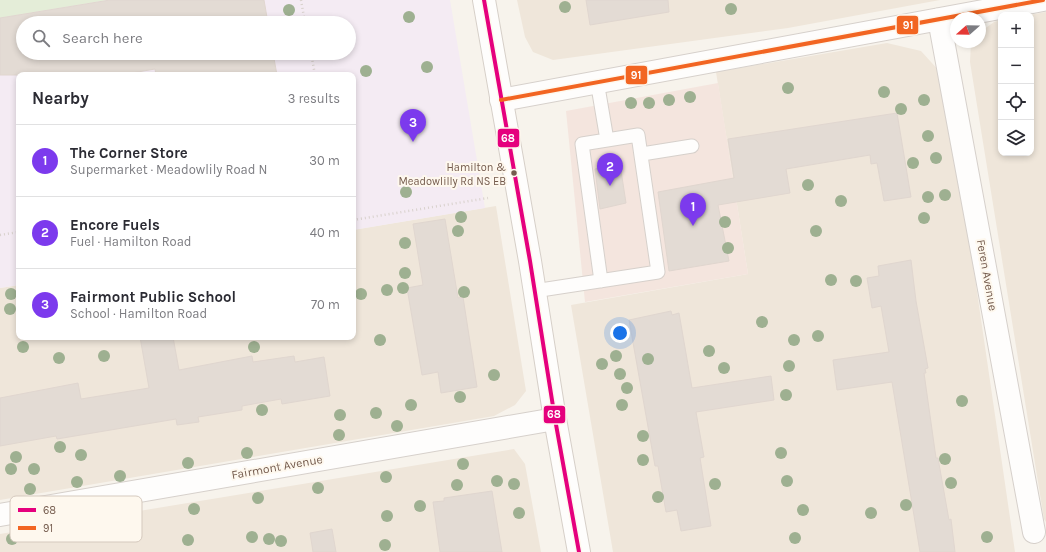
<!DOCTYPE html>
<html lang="en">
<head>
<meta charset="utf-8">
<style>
  body { margin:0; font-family:Karla,sans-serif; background:#f7f7f7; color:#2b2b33 }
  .controls { position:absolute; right:12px; top:12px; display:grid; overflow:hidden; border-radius:8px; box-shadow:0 2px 6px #0003 }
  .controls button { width:36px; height:36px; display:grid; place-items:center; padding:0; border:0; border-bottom:1px solid #e1e1e2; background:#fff; color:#2b2b33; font:20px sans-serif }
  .compass { position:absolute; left:950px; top:12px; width:36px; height:36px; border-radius:50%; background:#fff; box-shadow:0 2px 6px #0003; rotate:250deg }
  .you { position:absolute; left:620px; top:333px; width:14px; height:14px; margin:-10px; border:3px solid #fff; border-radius:50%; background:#1a73e8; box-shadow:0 0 0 6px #1a73e833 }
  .badge { display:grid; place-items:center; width:26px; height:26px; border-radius:50%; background:#7c3aed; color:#fff; font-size:13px; font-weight:700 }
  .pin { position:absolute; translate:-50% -33px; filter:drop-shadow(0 1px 2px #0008) }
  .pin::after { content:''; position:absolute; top:21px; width:14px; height:12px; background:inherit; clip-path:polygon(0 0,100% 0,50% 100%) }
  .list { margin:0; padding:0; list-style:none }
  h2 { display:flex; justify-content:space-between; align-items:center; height:52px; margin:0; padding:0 16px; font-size:17px }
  h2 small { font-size:13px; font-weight:400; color:#7c7c81 }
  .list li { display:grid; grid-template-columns:26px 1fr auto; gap:12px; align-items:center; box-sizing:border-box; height:72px; padding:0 16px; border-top:1px solid #e1e1e2 }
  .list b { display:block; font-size:15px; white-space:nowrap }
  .list p { margin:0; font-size:13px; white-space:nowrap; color:#7c7c81 }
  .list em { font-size:13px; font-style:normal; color:#7c7c81 }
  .icon { flex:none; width:22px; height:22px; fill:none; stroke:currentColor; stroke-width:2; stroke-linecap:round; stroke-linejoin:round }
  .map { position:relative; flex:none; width:1046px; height:552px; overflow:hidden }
  .search { position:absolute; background:#fff; box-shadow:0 2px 6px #0003; left:16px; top:16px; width:340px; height:44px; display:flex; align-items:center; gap:10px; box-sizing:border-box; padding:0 14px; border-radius:22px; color:#7c7c81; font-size:15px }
  .panel { position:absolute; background:#fff; box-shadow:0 2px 6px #0003; left:16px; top:72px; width:340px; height:268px; border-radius:8px }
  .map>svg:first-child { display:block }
</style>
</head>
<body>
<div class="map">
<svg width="1046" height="552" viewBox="0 0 1046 552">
  <rect width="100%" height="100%" fill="#f7f3ec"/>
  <path fill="#efe6da" d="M 517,0 L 940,0 L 788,28 L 553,60 L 533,52 L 525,37 Z
    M 1046,12 L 1046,522 L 1044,519 L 970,62 L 971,42 L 980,42 L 980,32 L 994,22 L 1001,20 L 1001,153 L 1031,153 L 1031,15 L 1029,15 Z
    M 887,43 L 921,51 L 941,73 L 951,114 L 1015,552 L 613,552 L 571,305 L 748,274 L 716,72 Z
    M 496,206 L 526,391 L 515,405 L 494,416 L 0,500 L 0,288 L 19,285 L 19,337 L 353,337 L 353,230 Z
    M 514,449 L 525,464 L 541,552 L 0,552 L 0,534 Z"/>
  <path fill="#f4e5de" d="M 718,83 L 748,274 L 585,302 L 566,111 Z"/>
  <path fill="#f4ebf3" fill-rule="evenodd" d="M 0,0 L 450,0 L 485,208 L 353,230 L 353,75 L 19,75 L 19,285 L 0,288 ZM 23,23 L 349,23 L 349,53 L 23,53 Z"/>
  <path fill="#e4edd8" d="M 0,0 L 108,0 L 0,18 Z"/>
  <path fill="#e3dbd4" stroke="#e0d6cf" d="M 110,0 L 264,0 L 268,23 L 23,23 L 23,53 L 273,53 L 277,75 L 156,75 L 155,69 L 120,75 L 0,75 L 0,18 Z
    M 586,0 L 668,0 L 669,12 L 590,25 Z
    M 897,113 L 911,197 L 884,201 L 877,163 L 871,164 L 870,155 L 786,169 L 790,193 L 718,205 L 729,261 L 669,271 L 658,192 L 734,178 L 728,139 Z
    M 620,164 L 626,203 L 600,209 L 595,169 Z
    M 445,219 L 458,298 L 463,297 L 477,387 L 441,393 L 438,372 L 422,375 L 407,288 L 423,285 L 413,224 Z
    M 911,260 L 916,301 L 928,368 L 925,369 L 926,373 L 924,373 L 936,458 L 938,458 L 949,520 L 951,519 L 955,552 L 920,552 L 892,382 L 837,390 L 833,360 L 889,352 L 881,306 L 872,308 L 867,278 L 879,276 L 878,266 Z
    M 671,311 L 672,315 L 679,313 L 692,388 L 771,376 L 774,400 L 696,412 L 704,457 L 700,458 L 711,526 L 681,531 L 677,510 L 666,512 L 658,466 L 655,466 L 629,320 Z
    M 140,337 L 173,337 L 179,370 L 252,356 L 253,362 L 294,356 L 295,362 L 324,357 L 330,396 L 282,404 L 281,399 L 242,406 L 242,410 L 198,417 L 199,422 L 177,425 L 176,419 L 57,439 L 56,436 L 0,446 L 0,398 L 78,383 L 81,399 L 149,388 Z
    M 492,491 L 502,552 L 440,552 L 433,502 L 444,501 L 444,498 Z
    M 332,529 L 336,552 L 313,552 L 310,533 Z"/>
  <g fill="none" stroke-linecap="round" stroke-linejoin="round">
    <defs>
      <path id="service" d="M 642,154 L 692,146
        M 601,281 L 582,144 L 607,140
        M 534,291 L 658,272 L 638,135 L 607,140 L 597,81"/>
      <path id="minor" d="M 939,19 L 1034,532
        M 501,100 L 1043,0
        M 0,515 L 555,419"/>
      <path id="secondary" d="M 484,0 L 530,261 L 555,419 L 579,552"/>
    </defs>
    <use href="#service" stroke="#d6d0cb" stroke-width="15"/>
    <use href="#minor" stroke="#d6d0cb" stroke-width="24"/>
    <use href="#secondary" stroke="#d6cfc8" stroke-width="24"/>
    <path stroke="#d8d1cc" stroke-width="2.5" stroke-dasharray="1 3" stroke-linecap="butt" d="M 301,0 L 305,23
      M 311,53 L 315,75
      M 353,220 L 488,198
      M 0,235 L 19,232"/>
    <use href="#service" stroke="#fefdfc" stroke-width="13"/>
    <use href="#minor" stroke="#fefdfc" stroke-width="22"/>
    <use href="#secondary" stroke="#fefdfc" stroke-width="22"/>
    <defs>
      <path id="bus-1" d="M 484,0 L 530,261 L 555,419 L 579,552"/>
      <path id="bus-2" d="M 501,100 L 1043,0"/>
    </defs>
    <use href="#bus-1" stroke="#fef8ee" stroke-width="7"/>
    <use href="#bus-2" stroke="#fef8ee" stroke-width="7"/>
    <use href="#bus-1" stroke="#e5007d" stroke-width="4"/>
    <use href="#bus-2" stroke="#f26522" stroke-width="4"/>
  </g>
  <g fill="#9eb091">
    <circle cx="565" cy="7" r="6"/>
    <circle cx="731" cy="9" r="6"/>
    <circle cx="289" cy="10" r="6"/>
    <circle cx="409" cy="17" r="6"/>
    <circle cx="427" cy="67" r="6"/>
    <circle cx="366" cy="71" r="6"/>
    <circle cx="788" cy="88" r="6"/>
    <circle cx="884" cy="92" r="6"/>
    <circle cx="690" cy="97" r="6"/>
    <circle cx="669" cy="100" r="6"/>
    <circle cx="924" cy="100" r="6"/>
    <circle cx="631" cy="103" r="6"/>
    <circle cx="649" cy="103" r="6"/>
    <circle cx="901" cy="109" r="6"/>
    <circle cx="928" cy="136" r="6"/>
    <circle cx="936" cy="158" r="6"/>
    <circle cx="913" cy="163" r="6"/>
    <circle cx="808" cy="185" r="6"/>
    <circle cx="406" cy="192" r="6"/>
    <circle cx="945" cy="195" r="6"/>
    <circle cx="928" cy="197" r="6"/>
    <circle cx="841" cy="201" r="6"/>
    <circle cx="461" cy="217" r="6"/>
    <circle cx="924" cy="218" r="6"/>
    <circle cx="725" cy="222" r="6"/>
    <circle cx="458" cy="231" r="6"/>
    <circle cx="816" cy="231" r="6"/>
    <circle cx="405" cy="243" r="6"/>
    <circle cx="728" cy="248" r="6"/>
    <circle cx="405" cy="273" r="6"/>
    <circle cx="831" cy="280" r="6"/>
    <circle cx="856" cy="281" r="6"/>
    <circle cx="403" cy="288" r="6"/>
    <circle cx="387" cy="290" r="6"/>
    <circle cx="464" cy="292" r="6"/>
    <circle cx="11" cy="294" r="6"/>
    <circle cx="361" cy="294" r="6"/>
    <circle cx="10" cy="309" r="6"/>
    <circle cx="762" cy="322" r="6"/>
    <circle cx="620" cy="333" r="6"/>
    <circle cx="818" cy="336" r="6"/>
    <circle cx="380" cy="340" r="6"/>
    <circle cx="794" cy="340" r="6"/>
    <circle cx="23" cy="347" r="6"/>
    <circle cx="254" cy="347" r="6"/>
    <circle cx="709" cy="351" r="6"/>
    <circle cx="104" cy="356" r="6"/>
    <circle cx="616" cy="356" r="6"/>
    <circle cx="59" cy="358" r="6"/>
    <circle cx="648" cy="359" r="6"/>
    <circle cx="602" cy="364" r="6"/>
    <circle cx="789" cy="366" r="6"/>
    <circle cx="724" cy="368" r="6"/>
    <circle cx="620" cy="374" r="6"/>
    <circle cx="494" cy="375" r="6"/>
    <circle cx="627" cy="388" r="6"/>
    <circle cx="786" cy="395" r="6"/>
    <circle cx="460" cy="397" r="6"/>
    <circle cx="962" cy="401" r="6"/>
    <circle cx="411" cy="405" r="6"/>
    <circle cx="622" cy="405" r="6"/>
    <circle cx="262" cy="410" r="6"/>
    <circle cx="376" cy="413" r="6"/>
    <circle cx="340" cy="415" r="6"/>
    <circle cx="397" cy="426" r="6"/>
    <circle cx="339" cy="435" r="6"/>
    <circle cx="643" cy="436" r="6"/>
    <circle cx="60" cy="447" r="6"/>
    <circle cx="247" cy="453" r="6"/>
    <circle cx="781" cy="453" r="6"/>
    <circle cx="81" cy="455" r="6"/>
    <circle cx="16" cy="457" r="6"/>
    <circle cx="945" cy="459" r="6"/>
    <circle cx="643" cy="460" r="6"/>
    <circle cx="188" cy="463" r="6"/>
    <circle cx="463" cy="464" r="6"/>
    <circle cx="11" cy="469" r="6"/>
    <circle cx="34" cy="469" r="6"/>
    <circle cx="120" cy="476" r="6"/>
    <circle cx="386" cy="477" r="6"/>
    <circle cx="497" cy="481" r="6"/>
    <circle cx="787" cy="481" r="6"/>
    <circle cx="77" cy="482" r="6"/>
    <circle cx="951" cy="483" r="6"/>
    <circle cx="514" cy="484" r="6"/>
    <circle cx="715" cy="484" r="6"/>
    <circle cx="457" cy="485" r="6"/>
    <circle cx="318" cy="488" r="6"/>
    <circle cx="30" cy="489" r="6"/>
    <circle cx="658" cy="497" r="6"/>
    <circle cx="258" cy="498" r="6"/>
    <circle cx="906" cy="505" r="6"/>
    <circle cx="420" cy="506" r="6"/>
    <circle cx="194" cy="509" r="6"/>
    <circle cx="803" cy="510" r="6"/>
    <circle cx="519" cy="513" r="6"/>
    <circle cx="871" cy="513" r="6"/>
    <circle cx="387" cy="516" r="6"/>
    <circle cx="252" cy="537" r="6"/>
    <circle cx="987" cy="537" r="6"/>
    <circle cx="795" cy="538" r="6"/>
    <circle cx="12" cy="539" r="6"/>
    <circle cx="269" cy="539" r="6"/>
    <circle cx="188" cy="540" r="6"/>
    <circle cx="281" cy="541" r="6"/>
    <circle cx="385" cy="545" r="6"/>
  </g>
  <circle fill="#745b4d" stroke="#fef8ee" stroke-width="1.5" cx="514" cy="173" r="3.5"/>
  <g text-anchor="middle" stroke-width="4" stroke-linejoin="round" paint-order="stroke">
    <g font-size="11" fill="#745b4d" stroke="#fef8ee" text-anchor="end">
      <text x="506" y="171">Hamilton &amp;<tspan x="506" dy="14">Meadowlilly Rd NS EB</tspan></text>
    </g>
    <g font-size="12" fill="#745b4d" stroke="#fef8ee">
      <text transform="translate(987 275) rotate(80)" y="4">Feren Avenue</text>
      <text transform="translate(277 467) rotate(-10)" y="4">Fairmont Avenue</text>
    </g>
  </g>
  <rect x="10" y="496" width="132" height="46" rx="6" fill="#fef8ee" stroke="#d5c9be" stroke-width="1"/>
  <rect x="18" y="508" width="18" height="4" fill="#e5007d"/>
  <rect x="18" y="526" width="18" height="4" fill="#f26522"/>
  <g font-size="11" fill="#745b4d">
    <text x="43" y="514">68</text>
    <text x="43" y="532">91</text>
  </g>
  <g stroke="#fef8ee" stroke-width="1.5">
    <rect x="896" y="15" width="23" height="20" rx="4" fill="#f26522"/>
    <rect x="625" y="65" width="23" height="20" rx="4" fill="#f26522"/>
    <rect x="497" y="128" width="23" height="20" rx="4" fill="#e5007d"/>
    <rect x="543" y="405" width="23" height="19" rx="4" fill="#e5007d"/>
  </g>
  <g font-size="11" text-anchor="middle" font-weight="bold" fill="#fff">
    <text x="908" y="29">91</text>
    <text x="636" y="79">91</text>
    <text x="508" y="142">68</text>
    <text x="554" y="418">68</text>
  </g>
</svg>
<div class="controls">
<button>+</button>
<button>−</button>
<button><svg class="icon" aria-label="locate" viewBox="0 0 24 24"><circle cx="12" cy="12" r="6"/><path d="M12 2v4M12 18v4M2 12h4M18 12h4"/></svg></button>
<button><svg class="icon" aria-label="layers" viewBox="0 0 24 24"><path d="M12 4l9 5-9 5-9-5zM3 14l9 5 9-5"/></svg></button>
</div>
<svg class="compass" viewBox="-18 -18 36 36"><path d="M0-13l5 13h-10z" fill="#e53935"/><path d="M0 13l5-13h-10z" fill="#7c7c81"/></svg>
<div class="you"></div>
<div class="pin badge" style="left:693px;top:226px">1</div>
<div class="pin badge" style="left:610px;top:186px">2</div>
<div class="pin badge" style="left:413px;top:142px">3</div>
<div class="search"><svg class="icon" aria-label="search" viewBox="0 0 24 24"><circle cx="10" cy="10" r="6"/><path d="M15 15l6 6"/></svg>Search here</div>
<section class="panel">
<h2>Nearby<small>3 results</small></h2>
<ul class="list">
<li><span class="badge">1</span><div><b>The Corner Store</b><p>Supermarket · Meadowlily Road N</p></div><em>30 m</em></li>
<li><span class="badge">2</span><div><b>Encore Fuels</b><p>Fuel · Hamilton Road</p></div><em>40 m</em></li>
<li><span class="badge">3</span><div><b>Fairmont Public School</b><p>School · Hamilton Road</p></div><em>70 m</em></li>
</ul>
</section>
</div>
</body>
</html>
